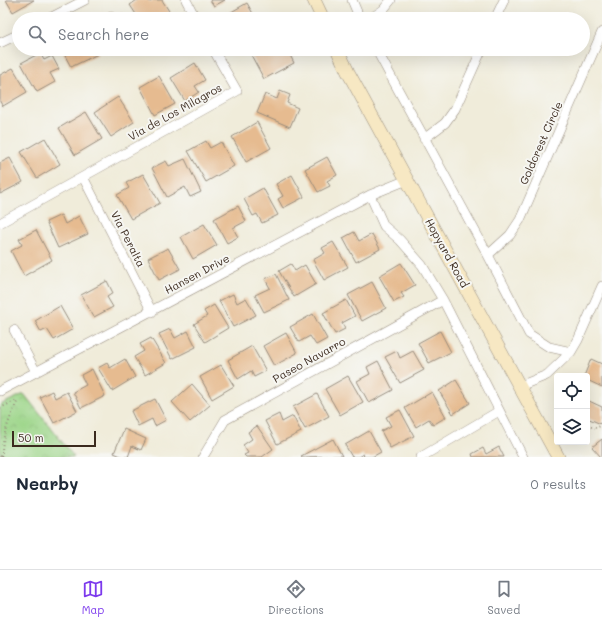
<!DOCTYPE html>
<html lang="en">
<head>
<meta charset="utf-8">
<style>
  body { margin:0; font-family:Mali,sans-serif; background:#f2f2f3; color:#1f2937 }
  .controls { position:absolute; right:12px; bottom:12px; display:grid; overflow:hidden; border-radius:4px; box-shadow:0 4px 16px #0002 }
  .controls button { width:36px; height:36px; display:grid; place-items:center; padding:0; border:0; border-bottom:1px solid #e0e1e3; background:#fff; color:#1f2937; font:20px sans-serif }
  .scale { position:absolute; left:12px; bottom:10px; width:84px; box-sizing:border-box; padding-left:4px; border:2px solid #3b2a1e; border-top:0; font-size:11px; line-height:14px; white-space:nowrap; color:#3b2a1e; -webkit-text-stroke:3px #f6f6f2; paint-order:stroke }
  .list { margin:0; padding:0; list-style:none }
  h2 { display:flex; justify-content:space-between; align-items:center; height:52px; margin:0; padding:0 16px; font-size:17px }
  h2 small { font-size:13px; font-weight:400; color:#747a83 }
  .icon { flex:none; width:22px; height:22px; fill:none; stroke:currentColor; stroke-width:2; stroke-linecap:round; stroke-linejoin:round }
  .map { position:relative; flex:none; width:602px; height:457px; overflow:hidden }
  .search { position:absolute; background:#fff; box-shadow:0 4px 16px #0002; left:12px; right:12px; top:12px; height:44px; display:flex; align-items:center; gap:10px; box-sizing:border-box; padding:0 14px; border-radius:22px; color:#747a83; font-size:15px }
  .sheet { height:112px; background:#fff }
  nav { display:flex; justify-content:space-around; align-items:center; box-sizing:border-box; height:56px; border-top:1px solid #e0e1e3; background:#fff; font-size:11px; color:#747a83 }
  nav a { display:grid; justify-items:center; gap:2px }
  nav .on { color:#7c3aed }
  .map>svg:first-child { display:block }
</style>
</head>
<body>
<div class="map">
<svg width="602" height="457" viewBox="0 0 602 457">
  <defs>
    <pattern id="park-crowns" width="20" height="18" patternUnits="userSpaceOnUse"><rect width="20" height="18" fill="#9bd588"/><path d="M2 6a3 3 0 1 1 6 0M12 15a3 3 0 1 1 6 0" fill="none" stroke="#86b775"/></pattern>
  </defs>
  <rect width="100%" height="100%" fill="#f6f6f2"/>
  <filter id="ink" filterUnits="userSpaceOnUse"><feTurbulence type="fractalNoise" baseFrequency=".025" numOctaves="2"/><feDisplacementMap in="SourceGraphic" scale="8" xChannelSelector="R" yChannelSelector="G"/><feConvolveMatrix kernelMatrix="1 2 1 2 8 2 1 2 1" color-interpolation-filters="sRGB"/></filter>
  <filter id="wash" filterUnits="userSpaceOnUse"><feTurbulence type="fractalNoise" baseFrequency=".012" numOctaves="4" result="noise"/><feDisplacementMap in="SourceGraphic" scale="16" xChannelSelector="R" yChannelSelector="G"/><feGaussianBlur stdDeviation="0.9" result="paint"/><feColorMatrix in="noise" values="0 0 0 0 0 0 0 0 0 0 0 0 0 0 0 0 0 1.4 0 .05"/><feComposite in="paint" operator="in"/></filter>
  <g filter="url(#wash)">
    <rect width="100%" height="100%" fill="#f0ecda"/>
    <path fill="url(#park-crowns)" stroke="#6b8053" d="M 24,394 L 74,457 L 0,457 L 0,405 Z"/>
    <g id="blocks">
      <path fill="#e6bb90" d="M 6,0 L 34,0 L 13,12 Z
        M 137,0 L 149,0 L 150,2 L 153,0 L 162,0 L 174,19 L 139,19 L 130,5 Z
        M 210,0 L 225,0 L 214,6 Z
        M 247,3 L 256,19 L 219,19 Z
        M 112,11 L 116,18 L 123,14 L 126,19 L 100,19 Z
        M 64,49 L 96,49 L 98,54 L 71,67 L 62,50 Z
        M 258,49 L 287,49 L 294,63 L 264,79 L 250,53 Z
        M 40,53 L 44,60 L 52,56 L 59,69 L 50,73 L 55,82 L 37,92 L 21,63 Z
        M 195,63 L 205,80 L 195,86 L 199,92 L 185,101 L 171,78 Z
        M 13,68 L 27,92 L 3,106 L 0,102 L 0,75 Z
        M 159,76 L 175,104 L 155,115 L 140,87 Z
        M 280,91 L 290,95 L 287,103 L 298,108 L 290,127 L 257,113 L 265,94 L 277,99 Z
        M 118,97 L 134,122 L 111,137 L 95,112 Z
        M 86,112 L 102,139 L 75,155 L 59,128 Z
        M 257,122 L 271,148 L 246,162 L 232,137 Z
        M 45,138 L 60,164 L 37,178 L 21,152 Z
        M 206,141 L 210,148 L 221,142 L 234,166 L 206,182 L 188,151 Z
        M 327,157 L 337,175 L 327,181 L 330,186 L 318,192 L 305,169 Z
        M 10,158 L 23,182 L 0,194 L 0,163 Z
        M 185,159 L 201,192 L 190,197 L 185,187 L 167,197 L 152,168 L 166,161 L 169,166 Z
        M 143,174 L 160,203 L 131,219 L 117,195 L 129,188 L 126,183 Z
        M 292,175 L 304,197 L 283,208 L 278,199 L 283,196 L 276,184 Z
        M 263,188 L 278,215 L 262,223 L 257,214 L 253,216 L 244,199 Z
        M 238,206 L 246,221 L 233,228 L 238,237 L 227,243 L 214,219 Z
        M 61,215 L 65,224 L 79,216 L 88,234 L 58,248 L 46,222 Z
        M 204,224 L 217,245 L 193,259 L 181,237 Z
        M 36,230 L 52,260 L 24,276 L 11,251 L 22,245 L 19,239 Z
        M 354,232 L 359,241 L 372,234 L 380,249 L 356,262 L 343,238 Z
        M 333,242 L 348,267 L 324,280 L 313,260 L 325,253 L 322,248 Z
        M 168,248 L 180,269 L 159,280 L 148,258 Z
        M 401,263 L 415,285 L 401,293 L 404,297 L 394,302 L 379,276 Z
        M 291,264 L 295,271 L 305,265 L 316,284 L 294,297 L 279,271 Z
        M 276,274 L 289,300 L 264,312 L 255,295 L 270,288 L 265,279 Z
        M 107,281 L 113,293 L 107,297 L 113,307 L 94,317 L 81,295 Z
        M 372,282 L 386,308 L 362,321 L 348,295 Z
        M 233,294 L 237,303 L 246,298 L 256,315 L 233,327 L 219,301 Z
        M 346,300 L 355,316 L 342,323 L 345,329 L 335,334 L 323,313 Z
        M 214,305 L 228,328 L 205,342 L 194,324 L 207,316 L 204,311 Z
        M 60,306 L 73,329 L 54,340 L 47,329 L 41,332 L 35,321 Z
        M 313,314 L 327,339 L 316,345 L 310,336 L 299,342 L 290,327 Z
        M 170,329 L 175,338 L 188,331 L 196,347 L 172,359 L 159,334 Z
        M 440,331 L 451,352 L 429,363 L 418,343 Z
        M 286,333 L 297,353 L 274,366 L 263,346 Z
        M 151,338 L 166,363 L 145,375 L 134,357 L 144,351 L 140,344 Z
        M 252,346 L 266,371 L 254,377 L 251,371 L 238,379 L 228,360 Z
        M 397,351 L 400,358 L 413,351 L 424,370 L 400,383 L 385,357 Z
        M 125,359 L 135,377 L 112,391 L 98,368 L 107,363 L 110,368 Z
        M 591,359 L 602,364 L 602,387 L 587,380 L 587,376 L 584,376 Z
        M 378,361 L 393,390 L 369,403 L 357,381 L 370,374 L 367,367 Z
        M 221,365 L 234,386 L 212,399 L 200,377 Z
        M 92,369 L 105,396 L 81,408 L 73,392 L 86,385 L 81,375 Z
        M 348,376 L 363,402 L 340,415 L 325,389 Z
        M 456,380 L 470,403 L 453,414 L 439,391 Z
        M 192,384 L 210,405 L 190,422 L 172,402 Z
        M 52,391 L 55,398 L 67,392 L 77,411 L 54,423 L 40,397 Z
        M 432,392 L 446,417 L 433,425 L 429,419 L 416,427 L 405,408 Z
        M 317,394 L 329,416 L 305,429 L 293,407 Z
        M 155,399 L 166,420 L 155,426 L 152,419 L 138,426 L 131,411 Z
        M 587,400 L 602,407 L 602,421 L 601,424 L 587,418 Z
        M 400,410 L 414,436 L 390,448 L 381,431 L 391,426 L 386,417 Z
        M 279,414 L 282,422 L 293,416 L 301,432 L 277,444 L 265,421 Z
        M 257,426 L 273,449 L 262,457 L 246,457 L 244,455 L 248,453 L 243,445 L 252,439 L 248,432 Z
        M 124,429 L 146,439 L 141,450 L 132,446 L 128,457 L 123,457 L 114,453 Z
        M 369,431 L 381,452 L 372,457 L 364,457 L 363,454 L 358,457 L 352,457 L 345,445 Z
        M 333,439 L 342,456 L 302,457 L 301,456 Z
        M 602,439 L 602,457 L 601,457 L 592,447 Z
        M 499,447 L 504,457 L 473,457 L 472,454 L 483,448 L 486,454 Z"/>
    </g>
  </g>
  <g filter="url(#ink)">
    <use href="#blocks" fill-opacity="0" stroke="#968b7c" stroke-width="1"/>
    <g fill="none" stroke-linecap="round" stroke-linejoin="round">
      <defs>
        <path id="minor" d="M 186,0 L 196,19
          M 352,0 L 360,19
          M 48,19 L 85,0
          M 370,19 L 383,10 L 391,0
          M 495,19 L 504,0
          M 0,43 L 19,34
          M 376,49 L 488,255 L 529,334 L 549,347 L 571,352
          M 424,139 L 445,123 L 455,109 L 482,49
          M 83,177 L 152,312
          M 370,195 L 384,226 L 400,240 L 422,265 L 443,300 L 523,457
          M 0,223 L 237,91 L 213,49
          M 488,255 L 510,235 L 520,220 L 602,32
          M 14,330 L 36,372
          M 520,386 L 547,375 L 571,352 L 578,340 L 602,286
          M 0,391 L 370,195 L 407,180
          M 203,457 L 225,420 L 443,300
          M 421,457 L 499,411"/>
        <path id="secondary" d="M 314,0 L 323,19
          M 337,49 L 348,72 L 558,457"/>
      </defs>
      <use href="#minor" stroke="#968b7c" stroke-width="10"/>
      <use href="#secondary" stroke="#968b7c" stroke-width="14"/>
      <path stroke="#968b7c" stroke-width="2" stroke-dasharray="1 3" stroke-linecap="butt" d="M 0,408 L 17,400
        M 587,426 L 596,428 L 602,425
        M 0,456 L 1,457
        M 2,457 C 1,437 10,418 18,400"/>
      <use href="#minor" stroke="#fff" stroke-width="9"/>
      <use href="#secondary" stroke="#f7e8c3" stroke-width="13"/>
    </g>
  </g>
  <g text-anchor="middle" stroke-width="4" stroke-linejoin="round" paint-order="stroke">
    <g font-size="11" fill="#3b2a1e" stroke="#f6f6f2">
      <text transform="translate(175 112) rotate(-29)" y="4">Via de Los Milagros</text>
      <text transform="translate(541 143) rotate(-66)" y="4">Goldcrest Circle</text>
      <text transform="translate(128 239) rotate(63)" y="4">Via Peralta</text>
      <text transform="translate(447 253) rotate(61)" y="4">Hopyard Road</text>
      <text transform="translate(197 274) rotate(-28)" y="4">Hansen Drive</text>
      <text transform="translate(309 360) rotate(-29)" y="4">Paseo Navarro</text>
    </g>
  </g>
</svg>
<div class="controls">
<button><svg class="icon" aria-label="locate" viewBox="0 0 24 24"><circle cx="12" cy="12" r="6"/><path d="M12 2v4M12 18v4M2 12h4M18 12h4"/></svg></button>
<button><svg class="icon" aria-label="layers" viewBox="0 0 24 24"><path d="M12 4l9 5-9 5-9-5zM3 14l9 5 9-5"/></svg></button>
</div>
<div class="scale">50 m</div>
<div class="search"><svg class="icon" aria-label="search" viewBox="0 0 24 24"><circle cx="10" cy="10" r="6"/><path d="M15 15l6 6"/></svg>Search here</div>
</div>
<section class="sheet">
<h2>Nearby<small>0 results</small></h2>
<ul class="list">
</ul>
</section>
<nav>
<a class="on"><svg class="icon" aria-label="map" viewBox="0 0 24 24"><path d="M3 6l6-2 6 2 6-2v14l-6 2-6-2-6 2zM9 4v14M15 6v14"/></svg>Map</a>
<a><svg class="icon" aria-label="directions" viewBox="0 0 24 24"><path d="M12 3l9 9-9 9-9-9zM9 14v-3h6M13 9l2 2-2 2"/></svg>Directions</a>
<a><svg class="icon" aria-label="saved" viewBox="0 0 24 24"><path d="M7 4h10v16l-5-4-5 4z"/></svg>Saved</a>
</nav>
</body>
</html>
